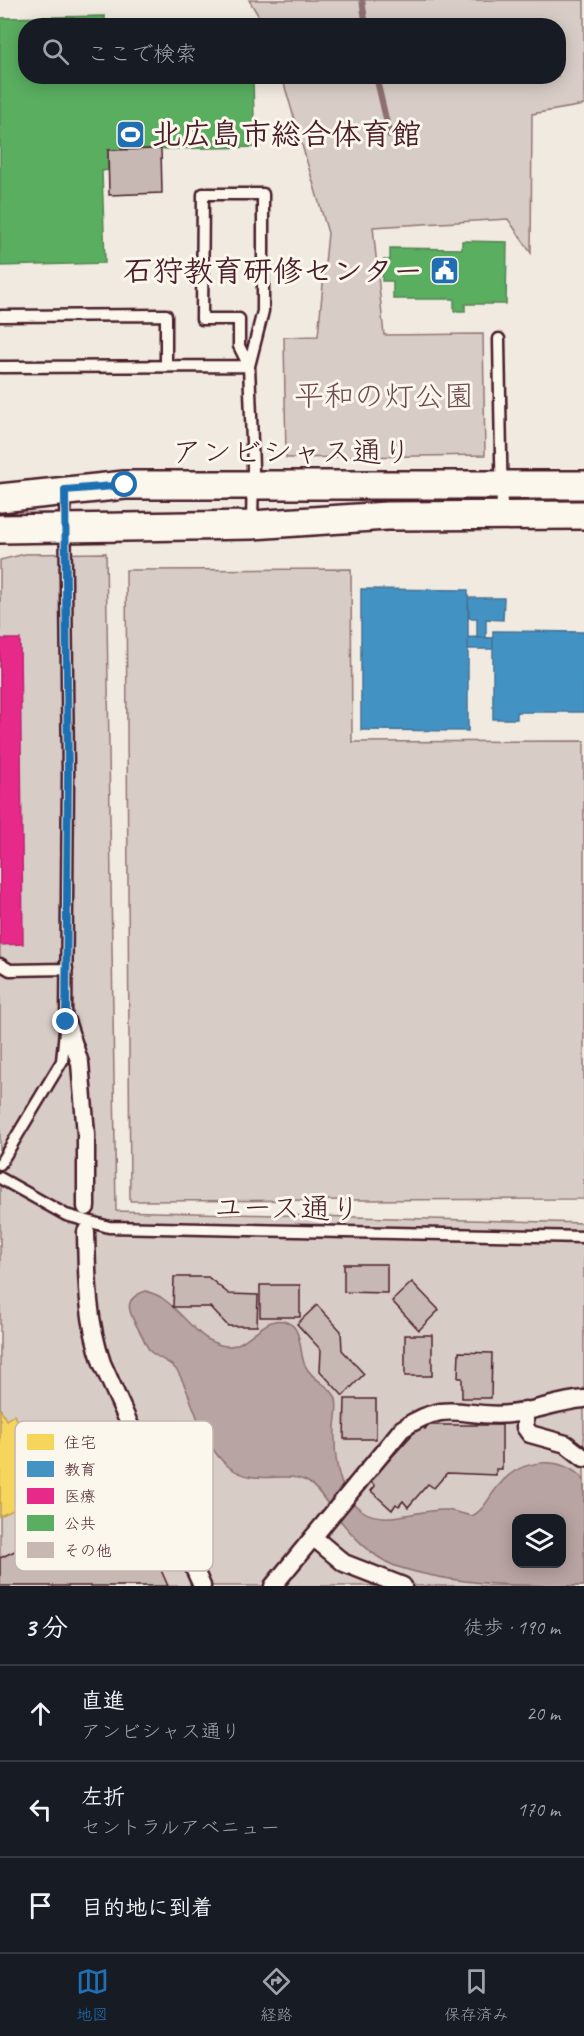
<!DOCTYPE html>
<html lang="ja">
<head>
<meta charset="utf-8">
<style>
  body { margin:0; font-family:Caveat,"Klee One",sans-serif; background:#20242c; color:#f1f3f6 }
  .controls { position:absolute; right:18px; bottom:18px; display:grid; overflow:hidden; border-radius:12px; box-shadow:0 3px 15px #0003 }
  .controls button { width:54px; height:54px; display:grid; place-items:center; padding:0; border:0; border-bottom:2px solid #363941; background:#171b24; color:#f1f3f6; font:30px sans-serif }
  .stop { position:absolute; width:18px; height:18px; margin:-14px; border:4px solid #1f6fb2; border-radius:50%; background:#fff }
  .stop.end { background:#1f6fb2; border-color:#fff; box-shadow:0 2px 6px #0008 }
  .list { margin:0; padding:0; list-style:none }
  h2 { display:flex; justify-content:space-between; align-items:center; height:78px; margin:0; padding:0 24px; font-size:26px }
  h2 small { font-size:20px; font-weight:400; color:#9ea1a6 }
  .list li { display:grid; grid-template-columns:39px 1fr auto; gap:18px; align-items:center; box-sizing:border-box; height:96px; padding:0 24px; border-top:2px solid #363941 }
  .list b { display:block; font-size:22px; white-space:nowrap }
  .list p { margin:0; font-size:20px; white-space:nowrap; color:#9ea1a6 }
  .list em { font-size:20px; font-style:normal; color:#9ea1a6 }
  .icon { flex:none; width:33px; height:33px; fill:none; stroke:currentColor; stroke-width:2; stroke-linecap:round; stroke-linejoin:round }
  .map { position:relative; flex:none; width:584px; height:1586px; overflow:hidden }
  .search { position:absolute; background:#171b24; box-shadow:0 3px 15px #0003; left:18px; right:18px; top:18px; height:66px; display:flex; align-items:center; gap:15px; box-sizing:border-box; padding:0 21px; border-radius:24px; color:#9ea1a6; font-size:22px }
  .sheet { height:366px; background:#171b24 }
  nav { display:flex; justify-content:space-around; align-items:center; box-sizing:border-box; height:84px; border-top:2px solid #363941; background:#171b24; font-size:16px; color:#9ea1a6 }
  nav a { display:grid; justify-items:center; gap:3px }
  nav .on { color:#1f6fb2 }
  .map>svg:first-child { display:block }
</style>
</head>
<body>
<div class="map">
<svg width="584" height="1586" viewBox="0 0 584 1586">
  <rect width="100%" height="100%" fill="#f0eae0"/>
  <filter id="ink" filterUnits="userSpaceOnUse"><feTurbulence type="fractalNoise" baseFrequency=".0167" numOctaves="2"/><feDisplacementMap in="SourceGraphic" scale="12" xChannelSelector="R" yChannelSelector="G"/><feConvolveMatrix kernelMatrix="1 2 1 2 8 2 1 2 1" color-interpolation-filters="sRGB"/></filter>
  <g filter="url(#ink)">
    <path fill="#d8ccc6" stroke="#917678" stroke-width="1.5" fill-rule="evenodd" d="M 249,0 L 584,0 L 584,105 L 532,114 L 531,253 L 508,219 L 373,227 L 384,335 L 483,334 L 485,455 L 286,458 L 284,337 L 318,336 L 328,233 L 282,77 L 558,76 L 558,26 L 264,25 Z
      M 106,553 L 116,1211 L 584,1223 L 584,1586 L 0,1586 L 0,560 L 25,554 ZM 516,1518 L 562,1518 L 562,1564 L 516,1564 Z
      M 351,569 L 352,742 L 584,741 L 584,1199 L 130,1201 L 126,570 Z"/>
    <path fill="#b8a4a2" stroke="#8c6f72" stroke-width="1.5" fill-rule="evenodd" d="M 146,1291 C 151,1293 158,1295 162,1298 C 183,1312 200,1344 227,1346 C 250,1348 267,1307 292,1325 C 301,1332 300,1352 304,1363 C 312,1382 331,1384 336,1399 C 338,1407 336,1418 335,1426 C 334,1453 336,1493 361,1510 C 386,1527 419,1508 446,1510 C 454,1511 464,1514 472,1516 C 485,1510 490,1494 500,1484 C 521,1459 561,1454 584,1480 L 584,1586 C 520,1586 456,1586 395,1566 C 370,1556 351,1534 334,1513 C 327,1503 319,1489 308,1482 C 285,1469 257,1488 229,1467 C 200,1444 195,1402 178,1372 C 173,1363 160,1359 152,1353 C 146,1348 145,1340 141,1334 C 133,1318 117,1300 146,1291 ZM 516,1518 L 562,1518 L 562,1564 L 516,1564 Z"/>
    <path fill="#f6d55c" stroke="#c29e4d" stroke-width="1.5" d="M 0,1408 L 6,1420 L 14,1415 L 51,1493 L 0,1516 Z"/>
    <path fill="#4393c3" stroke="#457095" stroke-width="1.5" d="M 361,589 L 468,590 L 468,731 L 361,730 Z
      M 468,598 L 504,598 L 503,620 L 486,619 L 486,638 L 477,638 L 477,618 L 469,618 Z
      M 493,631 L 584,632 L 584,712 L 517,712 L 517,719 L 493,719 Z
      M 468,637 L 493,638 L 493,649 L 468,649 Z"/>
    <path fill="#e7298a" stroke="#b8266e" stroke-width="1.5" d="M 0,639 L 20,639 L 23,944 L 0,945 Z"/>
    <path fill="#5aae61" stroke="#558351" stroke-width="1.5" d="M 105,16 L 105,26 L 26,26 L 26,76 L 253,76 L 254,122 L 259,122 L 260,147 L 108,150 L 108,170 L 102,171 L 105,263 L 0,266 L 0,18 Z
      M 462,241 L 507,242 L 506,304 L 465,304 L 465,311 L 454,311 L 454,299 L 393,299 L 393,281 L 382,281 L 383,260 L 390,260 L 390,248 L 462,249 Z"/>
    <g fill="none" stroke-linecap="round" stroke-linejoin="round">
      <path stroke="#8c6f72" stroke-width="6" d="M 362,0 L 366,26
        M 376,76 L 390,136"/>
    </g>
    <path fill="#c8b8b3" stroke="#4a1f2b" stroke-width="1.5" d="M 161,149 L 162,193 L 109,195 L 108,150 Z
      M 344,1264 L 387,1264 L 387,1293 L 344,1292 Z
      M 174,1277 L 208,1277 L 229,1294 L 258,1295 L 257,1326 L 228,1326 L 210,1307 L 173,1307 Z
      M 412,1282 L 439,1310 L 419,1330 L 392,1301 Z
      M 260,1285 L 300,1285 L 300,1317 L 260,1317 Z
      M 317,1305 L 341,1331 L 342,1350 L 364,1374 L 343,1396 L 320,1371 L 321,1350 L 297,1324 Z
      M 405,1335 L 432,1335 L 432,1376 L 405,1376 Z
      M 459,1352 L 492,1353 L 491,1398 L 462,1398 L 462,1378 L 458,1378 Z
      M 345,1399 L 376,1399 L 376,1439 L 344,1439 Z
      M 421,1425 L 425,1429 L 428,1425 L 502,1425 L 502,1469 L 496,1469 L 496,1475 L 447,1473 L 434,1488 L 428,1484 L 408,1507 L 403,1501 L 399,1506 L 396,1504 L 392,1510 L 371,1491 L 375,1486 L 370,1481 Z
      M 129,1497 L 168,1586 L 0,1586 L 0,1558 Z"/>
    <g fill="none" stroke-linecap="round" stroke-linejoin="round">
      <defs>
        <path id="service" d="M 0,316 L 166,315 L 166,366
          M 499,339 L 502,515
          M 249,366 L 239,346 L 239,319 L 202,319 L 203,194 L 263,194 L 263,311 L 249,366 L 253,467 L 252,525
          M 0,367 L 249,366
          M 0,964 L 10,970 L 67,969
          M 0,1164 L 62,1061 L 66,1021 L 68,774 L 65,490
          M 0,1178 L 66,1215 L 109,1227 L 584,1237"/>
        <path id="pedestrian" d="M 66,1021 L 80,1063 L 86,1134 L 86,1207
          M 86,1232 C 87,1277 87,1320 102,1363 L 202,1586
          M 525,1410 L 525,1427 L 530,1434 L 566,1444 L 584,1458
          M 313,1537 L 344,1563 L 403,1586
          M 273,1586 L 402,1429 C 450,1397 462,1419 510,1414 C 535,1411 559,1401 584,1399"/>
        <path id="tertiary" d="M 0,498 L 125,485 L 584,485
          M 0,529 L 252,525 L 387,516 L 584,515"/>
      </defs>
      <use href="#service" stroke="#4a1f2b" stroke-width="15"/>
      <use href="#pedestrian" stroke="#4a1f2b" stroke-width="21"/>
      <use href="#tertiary" stroke="#4a1f2b" stroke-width="32"/>
      <use href="#service" stroke="#fbf7ec" stroke-width="10"/>
      <use href="#pedestrian" stroke="#fbf7ec" stroke-width="16"/>
      <use href="#tertiary" stroke="#fbf7ec" stroke-width="27"/>
    </g>
  </g>
  <g fill="none" stroke-linecap="round" stroke-linejoin="round" filter="url(#ink)">
    <path stroke="#1f6fb2" stroke-width="8" d="M 66,1022 L 68,774 L 65,490 L 125,485"/>
  </g>
  <defs>
    <symbol id="stadium-square" viewBox="-11 -11 22 22"><rect x="-9" y="-9" width="18" height="18" rx="4" fill="#1f6fb2" stroke="#fbf7ec"/><path d="M0-5a6.5 5 0 1 0 0 10a6.5 5 0 1 0 0-10ZM-3.5-1.8h7v3.6h-7Z" fill="#fff"/></symbol>
    <symbol id="civic-square" viewBox="-11 -11 22 22"><rect x="-9" y="-9" width="18" height="18" rx="4" fill="#1f6fb2" stroke="#fbf7ec"/><path d="M-.6-6.5H3V-4.5H.6V-3L4-1V1h2V6H-6V1h2V-1L-.6-3ZM-1.2 2.5V6h2.4V2.5Z" fill="#fff"/></symbol>
  </defs>
  <g fill-rule="evenodd">
    <use href="#stadium-square" x="114" y="118" width="33" height="33"/>
    <use href="#civic-square" x="428" y="254" width="33" height="33"/>
  </g>
  <g text-anchor="middle" stroke-width="6" stroke-linejoin="round" paint-order="stroke">
    <g font-size="30" font-weight="bold" fill="#4a1f2b" stroke="#fbf7ec" text-anchor="start">
      <text x="151" y="144">北広島市総合体育館</text>
      <text x="423" y="281" text-anchor="end">石狩教育研修センター</text>
    </g>
    <g font-size="30" fill="#6e4a52" stroke="#fbf7ec">
      <text x="384" y="406">平和の灯公園</text>
    </g>
    <g font-size="30" fill="#4a1f2b" stroke="#fbf7ec">
      <text x="292" y="462">アンビシャス通り</text>
      <text transform="translate(287 1208) rotate(1)" y="10">ユース通り</text>
    </g>
  </g>
  <rect x="15" y="1421" width="198" height="150" rx="9" fill="#fbf7ec" stroke="#c6b6b2" stroke-width="1.5"/>
  <rect x="27" y="1434" width="27" height="16" fill="#f6d55c"/>
  <rect x="27" y="1461" width="27" height="16" fill="#4393c3"/>
  <rect x="27" y="1488" width="27" height="16" fill="#e7298a"/>
  <rect x="27" y="1515" width="27" height="16" fill="#5aae61"/>
  <rect x="27" y="1542" width="27" height="16" fill="#c8b8b3"/>
  <g font-size="16" fill="#4a1f2b">
    <text x="64" y="1448">住宅</text>
    <text x="64" y="1475">教育</text>
    <text x="64" y="1502">医療</text>
    <text x="64" y="1529">公共</text>
    <text x="64" y="1556">その他</text>
  </g>
</svg>
<div class="controls">
<button><svg class="icon" aria-label="layers" viewBox="0 0 24 24"><path d="M12 4l9 5-9 5-9-5zM3 14l9 5 9-5"/></svg></button>
</div>
<div class="stop" style="left:125px;top:485px"></div>
<div class="stop end" style="left:66px;top:1022px"></div>
<div class="search"><svg class="icon" aria-label="search" viewBox="0 0 24 24"><circle cx="10" cy="10" r="6"/><path d="M15 15l6 6"/></svg>ここで検索</div>
</div>
<section class="sheet">
<h2>3 分<small>徒歩 · 190 m</small></h2>
<ul class="list">
<li><svg class="icon" aria-label="ahead" viewBox="0 0 24 24"><path d="M12 20V5M6 11l6-6 6 6"/></svg><div><b>直進</b><p>アンビシャス通り</p></div><em>20 m</em></li>
<li><svg class="icon" aria-label="left" viewBox="0 0 24 24"><path d="M17 20v-9H6M10 6l-5 5 5 5"/></svg><div><b>左折</b><p>セントラルアベニュー</p></div><em>170 m</em></li>
<li><svg class="icon" aria-label="arrive" viewBox="0 0 24 24"><path d="M6 21V4h12l-3 4 3 4H6"/></svg><div><b>目的地に到着</b></div></li>
</ul>
</section>
<nav>
<a class="on"><svg class="icon" aria-label="map" viewBox="0 0 24 24"><path d="M3 6l6-2 6 2 6-2v14l-6 2-6-2-6 2zM9 4v14M15 6v14"/></svg>地図</a>
<a><svg class="icon" aria-label="directions" viewBox="0 0 24 24"><path d="M12 3l9 9-9 9-9-9zM9 14v-3h6M13 9l2 2-2 2"/></svg>経路</a>
<a><svg class="icon" aria-label="saved" viewBox="0 0 24 24"><path d="M7 4h10v16l-5-4-5 4z"/></svg>保存済み</a>
</nav>
</body>
</html>
